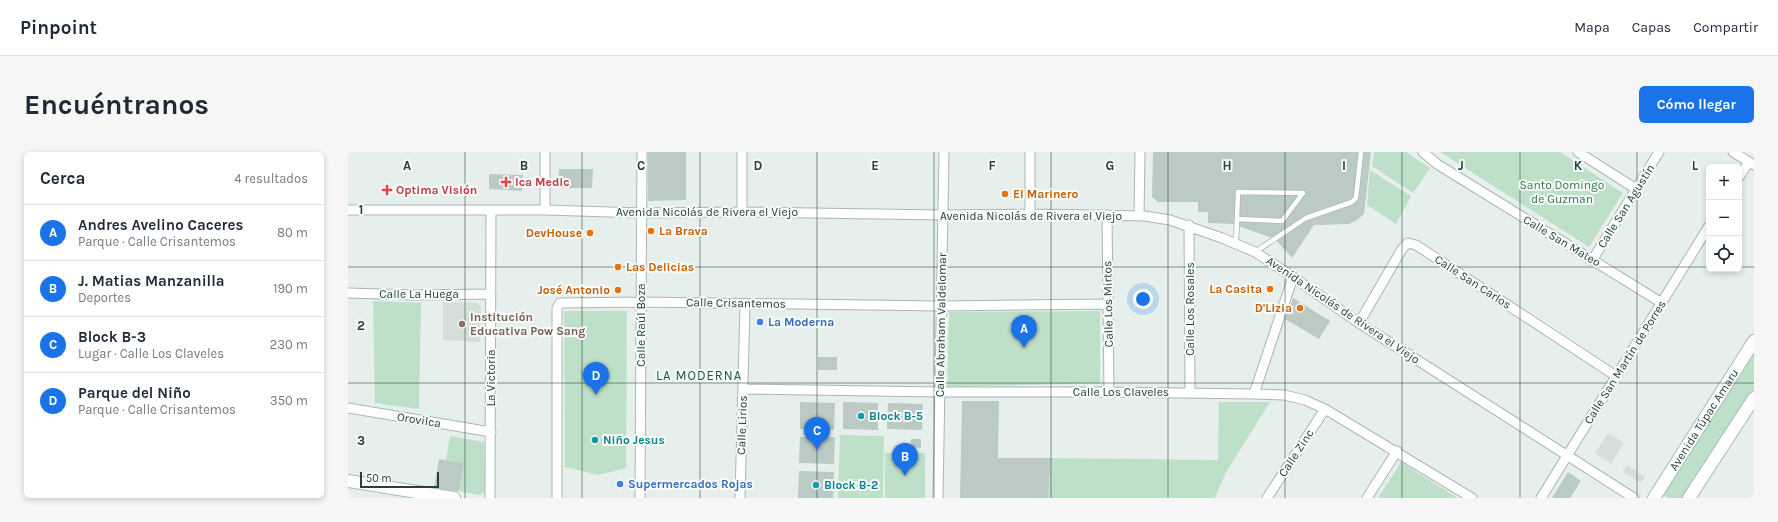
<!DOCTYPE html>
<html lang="es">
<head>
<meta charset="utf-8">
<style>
  body { margin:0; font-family:Karla,sans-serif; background:#f6f6f7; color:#1f2937 }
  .controls { position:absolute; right:12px; top:12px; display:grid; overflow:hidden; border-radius:6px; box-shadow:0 2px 6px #0003 }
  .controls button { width:36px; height:36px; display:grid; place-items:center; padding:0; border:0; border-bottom:1px solid #e0e1e3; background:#fff; color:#1f2937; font:20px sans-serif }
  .scale { position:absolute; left:12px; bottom:10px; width:79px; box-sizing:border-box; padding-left:4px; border:2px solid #24423a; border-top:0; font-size:11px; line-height:14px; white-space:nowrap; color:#24423a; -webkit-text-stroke:3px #f7fbf9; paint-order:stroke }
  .you { position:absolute; left:795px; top:147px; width:14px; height:14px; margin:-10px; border:3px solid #fff; border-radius:50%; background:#1a73e8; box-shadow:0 0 0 6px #1a73e833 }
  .badge { display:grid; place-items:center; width:26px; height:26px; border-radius:50%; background:#1a73e8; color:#fff; font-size:13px; font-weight:700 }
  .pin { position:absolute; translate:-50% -33px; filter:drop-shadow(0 1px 2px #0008) }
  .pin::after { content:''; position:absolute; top:21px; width:14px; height:12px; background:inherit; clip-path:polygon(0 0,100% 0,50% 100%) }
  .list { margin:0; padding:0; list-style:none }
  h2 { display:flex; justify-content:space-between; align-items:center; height:52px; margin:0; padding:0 16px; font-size:17px }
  h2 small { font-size:13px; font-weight:400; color:#747a83 }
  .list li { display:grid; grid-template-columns:26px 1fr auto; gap:12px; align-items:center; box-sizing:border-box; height:56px; padding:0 16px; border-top:1px solid #e0e1e3 }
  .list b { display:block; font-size:15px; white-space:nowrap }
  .list p { margin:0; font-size:13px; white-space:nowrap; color:#747a83 }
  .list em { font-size:13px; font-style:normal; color:#747a83 }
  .icon { flex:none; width:22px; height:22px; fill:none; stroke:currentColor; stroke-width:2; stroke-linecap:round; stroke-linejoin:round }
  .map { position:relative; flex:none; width:1406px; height:346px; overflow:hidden; border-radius:6px }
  header { display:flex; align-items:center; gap:24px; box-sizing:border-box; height:56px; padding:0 20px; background:#fff; border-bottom:1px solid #e0e1e3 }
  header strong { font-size:19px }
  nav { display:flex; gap:22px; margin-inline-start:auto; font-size:14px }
  .intro { display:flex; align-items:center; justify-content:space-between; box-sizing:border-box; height:96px; padding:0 24px }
  h1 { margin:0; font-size:28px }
  .button { padding:10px 18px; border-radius:6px; background:#1a73e8; color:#fff; font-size:14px; font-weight:700 }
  main { display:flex; gap:24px; padding:0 24px }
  aside { flex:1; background:#fff; border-radius:6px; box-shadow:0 2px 6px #0003 }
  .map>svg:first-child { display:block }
</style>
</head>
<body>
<header>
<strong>Pinpoint</strong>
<nav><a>Mapa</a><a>Capas</a><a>Compartir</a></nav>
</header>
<div class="intro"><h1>Encuéntranos</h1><a class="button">Cómo llegar</a></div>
<main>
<aside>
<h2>Cerca<small>4 resultados</small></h2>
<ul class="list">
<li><span class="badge">A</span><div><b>Andres Avelino Caceres</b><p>Parque · Calle Crisantemos</p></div><em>80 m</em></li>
<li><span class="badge">B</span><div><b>J. Matias Manzanilla</b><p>Deportes</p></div><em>190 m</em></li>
<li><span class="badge">C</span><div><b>Block B-3</b><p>Lugar · Calle Los Claveles</p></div><em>230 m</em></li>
<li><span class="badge">D</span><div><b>Parque del Niño</b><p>Parque · Calle Crisantemos</p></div><em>350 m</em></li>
</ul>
</aside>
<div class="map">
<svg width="1406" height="346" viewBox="0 0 1406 346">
  <rect width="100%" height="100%" fill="#e6efeb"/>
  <path fill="#d4dfda" d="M 95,150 L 129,151 L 133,155 L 132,190 L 95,188 Z
    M 1260,281 L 1276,291 L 1263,312 L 1247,301 Z
    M 1279,313 L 1297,325 L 1293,331 L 1275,320 Z"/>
  <path fill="#bfe0c8" d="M 1026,0 L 1058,0 L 1082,16 L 1065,41 L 1024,14 Z
    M 1092,0 L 1212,0 L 1275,41 L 1241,95 Z
    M 1022,18 L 1063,44 L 1048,72 L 1019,53 Z
    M 25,149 L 73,151 L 71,257 L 27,251 Z
    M 216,159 L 279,159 L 278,316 L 250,323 L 217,315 Z
    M 752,159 L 752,231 L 599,235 L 601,160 Z
    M 1406,198 L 1406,237 L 1336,346 L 1320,346 L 1314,342 Z
    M 871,250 L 922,250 L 877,322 L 867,346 L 700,346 L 703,306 L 870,308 Z
    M 492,283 L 536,284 L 535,346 L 490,346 Z
    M 102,284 L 136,290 L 137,339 L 132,343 L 111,339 L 116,311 L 98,308 Z
    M 537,301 L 577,301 L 577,346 L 537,346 Z
    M 1053,310 L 1105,343 L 1109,346 L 1030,346 Z"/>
  <path fill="#bbcac4" d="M 300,0 L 338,0 L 338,48 L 300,49 Z
    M 805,0 L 1023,0 L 1016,62 L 1009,68 L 1001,72 L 966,73 L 944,106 L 927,87 L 885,72 L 860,71 L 860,60 L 850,60 L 850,50 L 810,50 L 804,45 Z
    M 211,17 L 245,17 L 244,36 L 210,36 Z
    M 141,22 L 175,23 L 174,39 L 141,37 Z
    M 945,146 L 982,169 L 971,187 L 937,167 Z
    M 470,205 L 489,205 L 489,218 L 470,218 Z
    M 614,249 L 651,249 L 650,306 L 703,306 L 700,346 L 612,346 Z
    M 452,250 L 487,251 L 486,278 L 452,277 Z
    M 495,250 L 530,251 L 530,278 L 495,277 Z
    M 540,251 L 575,252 L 574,278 L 539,277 Z
    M 452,285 L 487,285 L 486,312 L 451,311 Z
    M 563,287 L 573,287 L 573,296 L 563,295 Z
    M 91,307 L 116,311 L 111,339 L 86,336 Z
    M 451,319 L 486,320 L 485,346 L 450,346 Z
    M 1220,320 L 1233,329 L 1222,346 L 1204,346 Z"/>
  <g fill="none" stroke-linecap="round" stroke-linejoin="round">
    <defs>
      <path id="service" d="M 888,92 L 890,40 L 955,41 L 934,69 L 889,67
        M 907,100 L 958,66 L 1004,50 L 1008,46 L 1013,0"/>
      <path id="minor" d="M 682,0 L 682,62
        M 1075,0 L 1089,12 L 1314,151
        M 1230,0 L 1288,37
        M 1385,0 L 1406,13
        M 1391,25 L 1401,10
        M 0,58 L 197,58 L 294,61 L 394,60 L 595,63 L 682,62 L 797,64 L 822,68 L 874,86 L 907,100 L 945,125 L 1011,171 L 1286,346
        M 197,58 L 197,0
        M 394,60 L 394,0
        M 759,63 L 761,240
        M 791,64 L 792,0
        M 841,73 L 842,240
        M 1245,107 L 1311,0
        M 0,141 L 67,143 L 143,142
        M 1011,171 L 1054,97 L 1060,91 L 1068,93 L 1268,224
        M 395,237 L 591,240 L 761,240 L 906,242 L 936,243 L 957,248 L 977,257 L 1124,346
        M 906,242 L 945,125
        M 0,256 L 143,280
        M 142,346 L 143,58
        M 209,346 L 209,156 L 212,151 L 293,150 L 593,154 L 760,152
        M 292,346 L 294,0
        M 392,346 L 397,152
        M 590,346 L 596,0
        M 919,346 L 977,257
        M 1019,346 L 1049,299
        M 1193,346 L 1361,74"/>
      <g id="secondary">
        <path d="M 0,329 L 106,346"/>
        <path id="s1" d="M 1306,346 L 1406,189"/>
        <path d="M 1341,346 L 1406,246"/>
      </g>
    </defs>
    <use href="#service" stroke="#a8b8b2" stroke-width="6"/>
    <use href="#minor" stroke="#a8b8b2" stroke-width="11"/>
    <use href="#secondary" stroke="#a4bbb3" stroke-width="14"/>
    <use href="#service" stroke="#fff" stroke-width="4.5"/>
    <use href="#minor" stroke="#fff" stroke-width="9"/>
    <use href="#secondary" stroke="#fff" stroke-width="12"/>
  </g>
  <path fill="none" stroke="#24423a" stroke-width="1" stroke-opacity="0.55" d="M 117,0 L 117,346M 234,0 L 234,346M 352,0 L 352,346M 469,0 L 469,346M 586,0 L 586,346M 703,0 L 703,346M 820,0 L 820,346M 937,0 L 937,346M 1054,0 L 1054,346M 1172,0 L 1172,346M 1289,0 L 1289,346M 0,115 L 1361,115M 1391,115 L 1406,115M 0,231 L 1406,231"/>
  <g fill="#e0444e" stroke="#f7fbf9" stroke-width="1.5">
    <path d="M156 24h4v4h4v4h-4v4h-4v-4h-4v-4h4z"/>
    <path d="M37 32h4v4h4v4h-4v4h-4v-4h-4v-4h4z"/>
  </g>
  <g fill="#e8710a" stroke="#f7fbf9" stroke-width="1.5">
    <circle cx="657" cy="42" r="4"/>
    <circle cx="303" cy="79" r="4"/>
    <circle cx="242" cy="81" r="4"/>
    <circle cx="270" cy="115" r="4"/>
    <circle cx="922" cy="137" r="4"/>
    <circle cx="270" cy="138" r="4"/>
    <circle cx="952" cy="156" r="4"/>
  </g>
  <g fill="#3f7fe0" stroke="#f7fbf9" stroke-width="1.5">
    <circle cx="412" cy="170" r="4"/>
    <circle cx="272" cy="332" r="4"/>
  </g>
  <circle fill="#8d6e63" stroke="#f7fbf9" stroke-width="1.5" cx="114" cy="172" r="4"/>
  <g fill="#0f9aa8" stroke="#f7fbf9" stroke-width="1.5">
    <circle cx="513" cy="264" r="4"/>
    <circle cx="247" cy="288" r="4"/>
    <circle cx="468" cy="333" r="4"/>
  </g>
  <g text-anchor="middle" stroke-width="4" stroke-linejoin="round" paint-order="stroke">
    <g font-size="12" font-weight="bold" fill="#be3a42" stroke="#f7fbf9" text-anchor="start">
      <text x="167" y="34">Ica Medic</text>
      <text x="48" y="42">Optima Visión</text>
    </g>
    <g font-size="12" fill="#2d7a4b" stroke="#f7fbf9">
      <text x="1214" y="37">Santo Domingo<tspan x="1214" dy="14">de Guzman</tspan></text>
    </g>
    <g font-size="12" font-weight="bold" fill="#c56008" stroke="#f7fbf9" text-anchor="end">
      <text x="665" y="46" text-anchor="start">El Marinero</text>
      <text x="311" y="83" text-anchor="start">La Brava</text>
      <text x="234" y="85">DevHouse</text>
      <text x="278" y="119" text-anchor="start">Las Delicias</text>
      <text x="914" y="141">La Casita</text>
      <text x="262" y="142">José Antonio</text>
      <text x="944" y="160">D'Lizia</text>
    </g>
    <g font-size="12" fill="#24423a" stroke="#f7fbf9">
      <text transform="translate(1278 54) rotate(-58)" y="4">Calle San Agustín</text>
      <text x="359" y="64">Avenida Nicolás de Rivera el Viejo</text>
      <text x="683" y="68">Avenida Nicolás de Rivera el Viejo</text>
      <text transform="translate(1214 89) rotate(31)" y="4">Calle San Mateo</text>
      <text transform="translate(1125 130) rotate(33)" y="4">Calle San Carlos</text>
      <text x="71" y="146">Calle La Huega</text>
      <text transform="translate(388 151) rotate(1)" y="4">Calle Crisantemos</text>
      <text transform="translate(760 152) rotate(-91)" y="4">Calle Los Mirtos</text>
      <text transform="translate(842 157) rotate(-90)" y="4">Calle Los Rosales</text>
      <text transform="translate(995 158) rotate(34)" y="4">Avenida Nicolás de Rivera el Viejo</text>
      <text transform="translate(293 173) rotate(-90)" y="4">Calle Raúl Boza</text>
      <text transform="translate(593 173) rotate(-89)" y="4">Calle Abraham Valdelomar</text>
      <text transform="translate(1277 210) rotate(-58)" y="4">Calle San Martín de Porres</text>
      <text transform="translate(143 226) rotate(-90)" y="4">La Victoria</text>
      <text x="773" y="244">Calle Los Claveles</text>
      <text dy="4" stroke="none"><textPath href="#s1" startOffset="93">Avenida Túpac Amaru</textPath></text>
      <text transform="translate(71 268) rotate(9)" y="4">Orovilca</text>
      <text transform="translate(394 273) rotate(-88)" y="4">Calle Lirios</text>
      <text transform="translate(948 301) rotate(-57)" y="4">Calle Zinc</text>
    </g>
    <g font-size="12" font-weight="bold" fill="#785e54" stroke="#f7fbf9" text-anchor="start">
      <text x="122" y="169">Institución<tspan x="122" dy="14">Educativa Pow Sang</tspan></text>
    </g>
    <g font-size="12" font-weight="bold" fill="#366cbe" stroke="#f7fbf9" text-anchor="start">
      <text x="420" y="174">La Moderna</text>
      <text x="280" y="336">Supermercados Rojas</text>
    </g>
    <g font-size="12" font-weight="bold" fill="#0d838f" stroke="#f7fbf9" text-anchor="start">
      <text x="521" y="268">Block B-5</text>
      <text x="255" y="292">Niño Jesus</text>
      <text x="476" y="337">Block B-2</text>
    </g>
    <g font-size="13" letter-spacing="1" fill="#1f5548" stroke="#f7fbf9">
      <text x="351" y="228">LA MODERNA</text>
    </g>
  </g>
  <g font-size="13" text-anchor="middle" font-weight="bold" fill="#24423a" stroke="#f7fbf9" stroke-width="4" stroke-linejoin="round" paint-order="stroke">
    <text x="59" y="18">A</text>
    <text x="176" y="18">B</text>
    <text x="293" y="18">C</text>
    <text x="410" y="18">D</text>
    <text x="527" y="18">E</text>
    <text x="644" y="18">F</text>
    <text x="762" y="18">G</text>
    <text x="879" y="18">H</text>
    <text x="996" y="18">I</text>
    <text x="1113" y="18">J</text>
    <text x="1230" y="18">K</text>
    <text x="1347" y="18">L</text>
    <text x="13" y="62">1</text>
    <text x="13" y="178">2</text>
    <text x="13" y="293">3</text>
  </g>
</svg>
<div class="controls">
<button>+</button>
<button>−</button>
<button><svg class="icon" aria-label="locate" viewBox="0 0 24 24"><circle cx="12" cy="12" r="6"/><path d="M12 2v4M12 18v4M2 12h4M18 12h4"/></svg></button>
</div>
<div class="scale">50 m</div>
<div class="you"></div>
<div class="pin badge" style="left:676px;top:196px">A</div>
<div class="pin badge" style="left:557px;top:324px">B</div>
<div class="pin badge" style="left:469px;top:298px">C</div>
<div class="pin badge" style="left:248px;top:243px">D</div>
</div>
</main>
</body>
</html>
